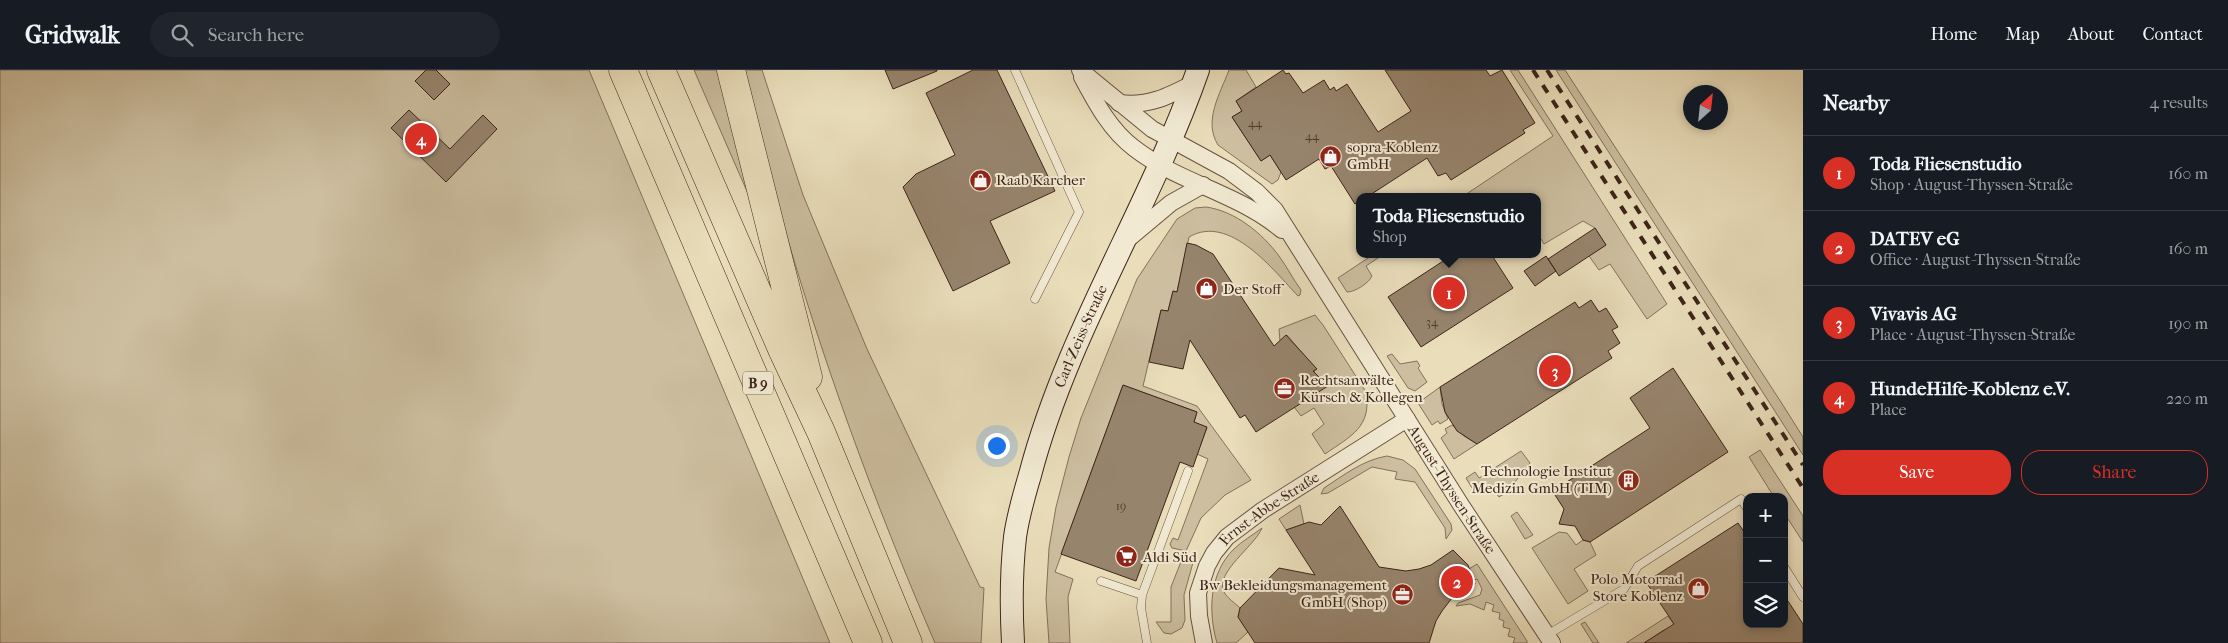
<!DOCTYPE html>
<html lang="en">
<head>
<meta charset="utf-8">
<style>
  body { margin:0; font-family:"IM FELL French Canon",serif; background:#20242c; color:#f1f3f6 }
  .controls { position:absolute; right:15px; bottom:15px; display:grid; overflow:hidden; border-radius:10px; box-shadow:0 2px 8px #0003 }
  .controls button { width:45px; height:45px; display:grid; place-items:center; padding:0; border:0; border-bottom:1px solid #363941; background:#171b24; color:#f1f3f6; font:25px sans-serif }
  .compass { position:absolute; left:1683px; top:15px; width:45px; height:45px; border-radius:50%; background:#171b24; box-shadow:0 2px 8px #0003; rotate:27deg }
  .you { position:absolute; left:996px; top:375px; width:18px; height:18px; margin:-12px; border:4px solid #fff; border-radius:50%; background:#1a73e8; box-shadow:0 0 0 8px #1a73e833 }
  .badge { display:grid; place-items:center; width:32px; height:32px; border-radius:50%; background:#d93025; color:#fff; font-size:16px; font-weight:700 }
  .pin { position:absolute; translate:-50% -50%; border:2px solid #fff; box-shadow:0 1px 5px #0006 }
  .popup { position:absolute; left:1356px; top:123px; width:185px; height:65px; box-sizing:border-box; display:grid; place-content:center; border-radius:10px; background:#171b24; filter:drop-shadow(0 1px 4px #0005); font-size:16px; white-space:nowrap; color:#9ea1a6 }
  .popup b { font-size:19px; color:#f1f3f6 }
  .popup::after { content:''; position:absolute; left:50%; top:100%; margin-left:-10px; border:10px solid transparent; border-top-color:#171b24 }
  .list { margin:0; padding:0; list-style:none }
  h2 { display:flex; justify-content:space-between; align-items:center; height:65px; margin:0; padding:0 20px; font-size:21px }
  h2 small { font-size:16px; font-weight:400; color:#9ea1a6 }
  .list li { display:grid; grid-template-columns:32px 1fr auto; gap:15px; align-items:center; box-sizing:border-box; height:75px; padding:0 20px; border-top:1px solid #363941 }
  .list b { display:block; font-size:19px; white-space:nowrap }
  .list p { margin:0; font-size:16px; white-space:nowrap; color:#9ea1a6 }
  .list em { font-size:16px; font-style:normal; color:#9ea1a6 }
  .actions { display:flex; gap:10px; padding:15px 20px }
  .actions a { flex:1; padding:11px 0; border:1px solid #d93025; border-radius:20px; text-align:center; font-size:18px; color:#d93025 }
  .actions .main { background:#d93025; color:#fff }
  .icon { flex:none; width:28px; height:28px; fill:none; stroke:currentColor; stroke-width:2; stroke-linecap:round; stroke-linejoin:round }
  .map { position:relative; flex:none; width:1803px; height:573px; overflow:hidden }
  header { display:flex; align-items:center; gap:30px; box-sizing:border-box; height:70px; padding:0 25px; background:#171b24; border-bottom:1px solid #363941 }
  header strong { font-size:24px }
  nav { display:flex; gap:28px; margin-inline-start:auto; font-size:18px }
  .search { width:350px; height:45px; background:#20242c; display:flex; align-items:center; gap:12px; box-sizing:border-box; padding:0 18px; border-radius:28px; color:#9ea1a6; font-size:19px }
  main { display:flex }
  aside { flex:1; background:#171b24 }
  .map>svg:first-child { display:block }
</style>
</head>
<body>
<header>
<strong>Gridwalk</strong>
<div class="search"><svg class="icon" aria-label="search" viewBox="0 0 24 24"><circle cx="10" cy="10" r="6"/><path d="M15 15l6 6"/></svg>Search here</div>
<nav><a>Home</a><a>Map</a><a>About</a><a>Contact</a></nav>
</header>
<main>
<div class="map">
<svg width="1803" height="573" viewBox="0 0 1803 573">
  <rect width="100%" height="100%" fill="#e9ddba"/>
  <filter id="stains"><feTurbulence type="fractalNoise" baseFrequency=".004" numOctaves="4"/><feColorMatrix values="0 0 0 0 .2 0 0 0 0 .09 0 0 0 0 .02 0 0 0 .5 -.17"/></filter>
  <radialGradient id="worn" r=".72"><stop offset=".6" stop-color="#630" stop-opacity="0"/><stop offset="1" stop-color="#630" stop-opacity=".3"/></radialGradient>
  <path fill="#ccbe9f" stroke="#85715c" d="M 0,0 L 589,0 L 830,573 L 0,573 Z
    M 694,0 L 720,0 L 749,126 Z
    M 744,0 L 762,0 L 803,125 L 867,279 L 980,517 L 984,518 L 981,573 L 935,573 C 874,432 821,287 779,139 C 766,93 756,46 744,0 Z
    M 1229,0 L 1246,0 L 1256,17 L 1236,31 L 1242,41 L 1232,47 L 1261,91 L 1270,85 L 1281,102 L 1278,110 L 1272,114 L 1218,75 C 1203,51 1220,24 1229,0 Z
    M 1510,0 L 1518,0 L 1667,234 L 1647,249 L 1610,194 L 1599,200 L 1589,186 L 1606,175 L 1595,158 L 1583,151 L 1544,174 L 1541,169 L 1538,171 L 1538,127 L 1462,127 L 1553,66 Z
    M 1556,0 L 1565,0 L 1779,329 L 1803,367 L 1803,385 Z
    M 1206,137 C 1235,141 1262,163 1279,186 C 1287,197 1293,209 1301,220 L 1300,225 L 1298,226 C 1274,201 1230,143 1189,167 L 1177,222 L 1173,221 L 1168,241 L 1161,240 L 1143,316 L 1197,336 L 1251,410 L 1225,425 L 1201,448 L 1186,481 L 1172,478 L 1170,474 L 1173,468 L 1178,470 L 1208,389 L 1197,384 L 1207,358 L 1194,352 L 1197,342 L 1123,315 L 1055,502 L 1073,509 L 1068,527 L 1070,573 L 1049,573 L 1046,529 L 1049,478 L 1056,437 L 1069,387 L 1081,348 L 1137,209 L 1177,149 L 1195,138 Z
    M 1374,184 L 1384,184 L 1366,196 L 1372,206 C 1369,213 1355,222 1347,222 L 1338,208 Z
    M 1315,245 L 1323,255 L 1366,322 C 1372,357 1351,366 1325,384 L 1312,364 L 1324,354 L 1314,338 L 1301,346 L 1294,337 L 1316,299 L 1287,265 L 1280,271 L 1279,259 Z
    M 1392,284 L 1400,294 L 1417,291 L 1420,296 L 1418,298 L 1427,312 L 1415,321 L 1408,318 L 1387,286 Z
    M 1440,317 L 1442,334 L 1448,349 L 1440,354 L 1438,351 L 1432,355 L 1418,333 Z
    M 1452,355 L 1464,366 L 1477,374 L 1454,389 L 1441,368 L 1447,363 L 1445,359 Z
    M 1760,380 L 1803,446 L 1803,472 L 1784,443 L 1784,427 L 1774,427 L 1749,387 Z
    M 1521,381 L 1530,393 L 1507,422 L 1499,427 L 1493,419 L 1472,418 L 1466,408 L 1475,402 L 1479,408 Z
    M 1387,386 L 1403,390 L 1415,399 L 1451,454 L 1452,460 L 1446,469 L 1445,458 L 1415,412 L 1395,409 L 1397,402 L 1372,397 L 1328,423 L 1321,424 L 1324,418 C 1344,405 1363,390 1387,386 Z
    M 1300,435 L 1304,454 L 1286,460 L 1279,449 Z
    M 1517,442 L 1533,465 L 1525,469 L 1511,446 Z
    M 1262,458 C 1255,476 1214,503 1224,522 C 1227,528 1235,533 1240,538 L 1238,547 L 1248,562 L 1236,573 L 1217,573 C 1208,542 1209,503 1234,479 C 1242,471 1253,465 1262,458 Z
    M 1559,462 L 1567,463 L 1576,475 L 1583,470 L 1590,472 L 1596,485 L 1574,499 L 1588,521 L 1568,534 L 1532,478 Z
    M 1182,489 L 1194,489 L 1184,525 L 1185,550 L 1182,558 L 1171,564 L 1164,563 L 1156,552 L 1171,552 L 1171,517 Z
    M 1477,494 L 1527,571 L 1527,573 L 1513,573 L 1515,568 L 1508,566 L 1510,559 L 1503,557 L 1504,551 L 1499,549 L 1500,543 L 1492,541 L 1494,535 L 1486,532 L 1484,540 L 1470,534 L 1456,536 L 1458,533 L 1480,525 L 1482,519 L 1477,509 L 1474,510 L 1469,499 Z
    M 1668,546 L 1675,556 L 1662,561 L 1644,573 L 1626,573 Z
    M 1585,552 L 1599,573 L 1593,573 L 1581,554 Z"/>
  <path fill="#97846d" stroke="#3e241a" d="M 426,0 L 436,0 L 450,14 L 434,30 L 415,11 Z
    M 885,0 L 937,0 L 937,1 L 893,19 Z
    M 973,0 L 997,0 L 1055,121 L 990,151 L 1010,193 L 953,221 L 903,117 L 916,104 L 955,85 L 926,23 Z
    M 1283,0 L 1286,4 L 1289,3 L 1303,23 L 1324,10 L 1330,20 L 1334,17 L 1336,21 L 1347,14 L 1378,62 L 1411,41 L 1385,0 L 1486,0 L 1490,6 L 1502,0 L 1535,53 L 1523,60 L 1525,63 L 1451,110 L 1446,103 L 1438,106 L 1427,88 L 1367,127 L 1360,127 L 1360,131 L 1355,134 L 1331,96 L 1325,99 L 1319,89 L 1286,110 L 1270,85 L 1261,91 L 1232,47 L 1242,41 L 1236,31 Z
    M 409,40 L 450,79 L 483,45 L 497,59 L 446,112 L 391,58 Z
    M 1595,158 L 1606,175 L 1559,206 L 1548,189 Z
    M 1187,173 L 1196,175 L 1213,184 L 1274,276 L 1286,265 L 1317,299 L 1313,301 L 1328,316 L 1256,362 L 1245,345 L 1240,348 L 1190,270 L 1183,299 L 1149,292 L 1161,240 L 1168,241 L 1173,221 L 1177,222 Z
    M 1454,184 L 1491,184 L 1513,218 L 1421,277 L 1388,227 Z
    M 1546,186 L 1556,201 L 1535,216 L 1524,201 Z
    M 1591,230 L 1599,242 L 1606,238 L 1618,257 L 1612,260 L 1620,273 L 1608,281 L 1612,288 L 1477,374 L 1457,361 L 1445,342 L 1440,317 L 1575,232 L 1579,238 Z
    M 1673,298 L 1728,382 L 1590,472 L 1583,470 L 1575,456 L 1559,454 L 1564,439 L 1555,425 L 1556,419 L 1650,358 L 1630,328 Z
    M 1123,315 L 1197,342 L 1194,352 L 1207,357 L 1193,397 L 1180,392 L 1136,511 L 1061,484 Z
    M 1340,436 L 1379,497 L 1406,501 L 1419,499 L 1431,495 L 1453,480 L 1468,495 L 1475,514 L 1452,528 L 1442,541 L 1436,551 L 1429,573 L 1255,573 L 1238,547 L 1240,538 L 1279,498 L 1315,505 L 1286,460 L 1309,452 L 1321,455 Z
    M 1738,453 L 1747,466 L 1747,554 L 1784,554 L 1784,525 L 1803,554 L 1803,573 L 1644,573 L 1674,554 L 1646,512 Z"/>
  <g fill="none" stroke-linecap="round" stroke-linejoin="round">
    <defs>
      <path id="lane" d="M 1015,0 L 1079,142 L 1035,229
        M 1784,497 L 1803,527
        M 1101,511 L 1142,525 L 1141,538 L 1147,573
        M 1142,525 L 1188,401
        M 1547,565 L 1624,519 L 1638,496 L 1741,429 L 1747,438"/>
      <g id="street">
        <path id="s1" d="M 1080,0 L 1152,59 L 1229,101 L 1257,122 L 1275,140 L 1461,435 L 1552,573"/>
        <path d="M 1082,7 C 1096,33 1110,60 1134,78 C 1179,113 1238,123 1282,160"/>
        <path d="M 1119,33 C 1148,37 1169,26 1194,13"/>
        <path d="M 1128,169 L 1171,133 L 1203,115"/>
        <path id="s2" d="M 1204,573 L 1199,546 L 1198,523 L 1207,496 L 1214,483 L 1227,467 L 1263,440 L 1407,349"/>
      </g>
      <g id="secondary">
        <path id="s3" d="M 1013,573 C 1011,537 1011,503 1015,467 C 1018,446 1024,425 1030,405 C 1067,263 1150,138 1198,0"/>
      </g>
      <path id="highway" d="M 623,0 L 868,573
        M 661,0 L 782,279 L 821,362 L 908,573
        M 731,0 L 808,307"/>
    </defs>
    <use href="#lane" stroke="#695242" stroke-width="9"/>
    <use href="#street" stroke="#695242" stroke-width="18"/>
    <use href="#secondary" stroke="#3e241a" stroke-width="24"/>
    <use href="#highway" stroke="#3e241a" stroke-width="29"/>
    <use href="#lane" stroke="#f1e9d2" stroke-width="8"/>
    <use href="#street" stroke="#f1e9d2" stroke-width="16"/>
    <use href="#secondary" stroke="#f1e9d2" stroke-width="22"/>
    <use href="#highway" stroke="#e9ddba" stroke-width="28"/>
    <path stroke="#3e241a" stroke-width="4" stroke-dasharray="9 9" stroke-linecap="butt" d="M 1533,0 L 1803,418
      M 1547,0 L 1803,395"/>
  </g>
  <defs>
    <symbol id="shop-disc" viewBox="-11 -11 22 22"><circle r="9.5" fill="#8f2418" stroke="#f1e9d2"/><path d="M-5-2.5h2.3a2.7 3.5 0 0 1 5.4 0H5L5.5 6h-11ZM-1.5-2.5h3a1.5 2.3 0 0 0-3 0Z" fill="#fff"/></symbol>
    <symbol id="office-disc" viewBox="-11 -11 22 22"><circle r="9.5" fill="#8f2418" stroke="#f1e9d2"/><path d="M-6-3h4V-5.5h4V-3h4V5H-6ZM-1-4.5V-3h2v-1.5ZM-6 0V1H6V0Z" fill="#fff"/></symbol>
    <symbol id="building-disc" viewBox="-11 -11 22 22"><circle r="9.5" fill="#8f2418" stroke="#f1e9d2"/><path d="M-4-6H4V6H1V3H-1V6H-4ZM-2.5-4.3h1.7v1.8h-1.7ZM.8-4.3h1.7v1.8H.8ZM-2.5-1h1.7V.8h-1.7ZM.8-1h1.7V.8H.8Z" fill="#fff"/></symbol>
    <symbol id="supermarket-disc" viewBox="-11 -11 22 22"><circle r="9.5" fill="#8f2418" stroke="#f1e9d2"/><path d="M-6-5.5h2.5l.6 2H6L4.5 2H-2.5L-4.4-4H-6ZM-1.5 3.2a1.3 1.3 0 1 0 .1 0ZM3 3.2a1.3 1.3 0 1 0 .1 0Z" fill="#fff"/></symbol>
  </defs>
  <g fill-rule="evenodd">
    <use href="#shop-disc" x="1318" y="74" width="25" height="25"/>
    <use href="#shop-disc" x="968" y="98" width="25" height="25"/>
    <use href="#shop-disc" x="1194" y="206" width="25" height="25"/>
    <use href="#office-disc" x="1272" y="306" width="25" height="25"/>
    <use href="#building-disc" x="1616" y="398" width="25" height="25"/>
    <use href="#supermarket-disc" x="1114" y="474" width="25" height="25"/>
    <use href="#shop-disc" x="1686" y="506" width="25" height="25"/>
    <use href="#office-disc" x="1390" y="512" width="25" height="25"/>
  </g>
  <g text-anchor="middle" stroke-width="4" stroke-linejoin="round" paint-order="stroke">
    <g font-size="12" fill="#543c2f">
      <text x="1255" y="57">44</text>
      <text x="1312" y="70">44</text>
      <text x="1432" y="256">34</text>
      <text x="1121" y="440">19</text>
    </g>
    <rect fill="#f1e9d2" stroke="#745f51" stroke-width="1" x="743" y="301.5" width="30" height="23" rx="4"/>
    <g font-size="14" font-weight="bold" fill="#3e241a">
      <text x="758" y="318">B 9</text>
    </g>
    <g font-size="15" fill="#3e241a" stroke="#f1e9d2" text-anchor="start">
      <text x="1347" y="82">sopra-Koblenz<tspan x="1347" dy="17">GmbH</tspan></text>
      <text x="996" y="115">Raab Karcher</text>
      <text x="1223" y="224">Der Stoff</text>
      <text x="1300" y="315">Rechtsanwälte<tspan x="1300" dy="17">Kürsch &amp; Kollegen</tspan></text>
      <text x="1612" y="406" text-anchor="end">Technologie Institut<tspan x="1612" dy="17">Medizin GmbH (TIM)</tspan></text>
      <text x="1143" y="492">Aldi Süd</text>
      <text x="1683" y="514" text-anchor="end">Polo Motorrad<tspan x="1683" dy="17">Store Koblenz</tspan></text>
      <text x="1387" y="520" text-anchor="end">Bw Bekleidungsmanagement<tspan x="1387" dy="17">GmbH (Shop)</tspan></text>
    </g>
    <g font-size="15" fill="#3e241a" stroke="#f1e9d2">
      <text dy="5" stroke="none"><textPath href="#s3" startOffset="318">Carl-Zeiss-Straße</textPath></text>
      <text dy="5" stroke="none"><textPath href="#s1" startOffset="572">August-Thyssen-Straße</textPath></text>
      <text dy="5" stroke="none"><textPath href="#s2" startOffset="165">Ernst-Abbe-Straße</textPath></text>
    </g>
  </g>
  <rect width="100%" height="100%" filter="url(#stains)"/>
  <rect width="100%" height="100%" fill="url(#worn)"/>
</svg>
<div class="controls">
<button>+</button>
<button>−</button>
<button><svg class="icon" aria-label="layers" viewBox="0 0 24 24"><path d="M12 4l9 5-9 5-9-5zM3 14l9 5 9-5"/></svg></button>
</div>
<svg class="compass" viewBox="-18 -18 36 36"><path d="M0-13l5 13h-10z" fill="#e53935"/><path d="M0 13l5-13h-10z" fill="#9ea1a6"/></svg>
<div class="you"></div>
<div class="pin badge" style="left:1449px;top:223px">1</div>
<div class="popup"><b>Toda Fliesenstudio</b>Shop</div>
<div class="pin badge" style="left:1457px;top:512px">2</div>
<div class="pin badge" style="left:1555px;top:301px">3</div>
<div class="pin badge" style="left:421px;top:69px">4</div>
</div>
<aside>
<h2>Nearby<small>4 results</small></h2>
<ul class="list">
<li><span class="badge">1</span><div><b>Toda Fliesenstudio</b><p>Shop · August-Thyssen-Straße</p></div><em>160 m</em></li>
<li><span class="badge">2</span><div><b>DATEV eG</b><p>Office · August-Thyssen-Straße</p></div><em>160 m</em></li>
<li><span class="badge">3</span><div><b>Vivavis AG</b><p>Place · August-Thyssen-Straße</p></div><em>190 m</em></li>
<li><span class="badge">4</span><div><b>HundeHilfe-Koblenz e.V.</b><p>Place</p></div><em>220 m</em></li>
</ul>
<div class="actions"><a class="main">Save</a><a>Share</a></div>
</aside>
</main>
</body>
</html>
